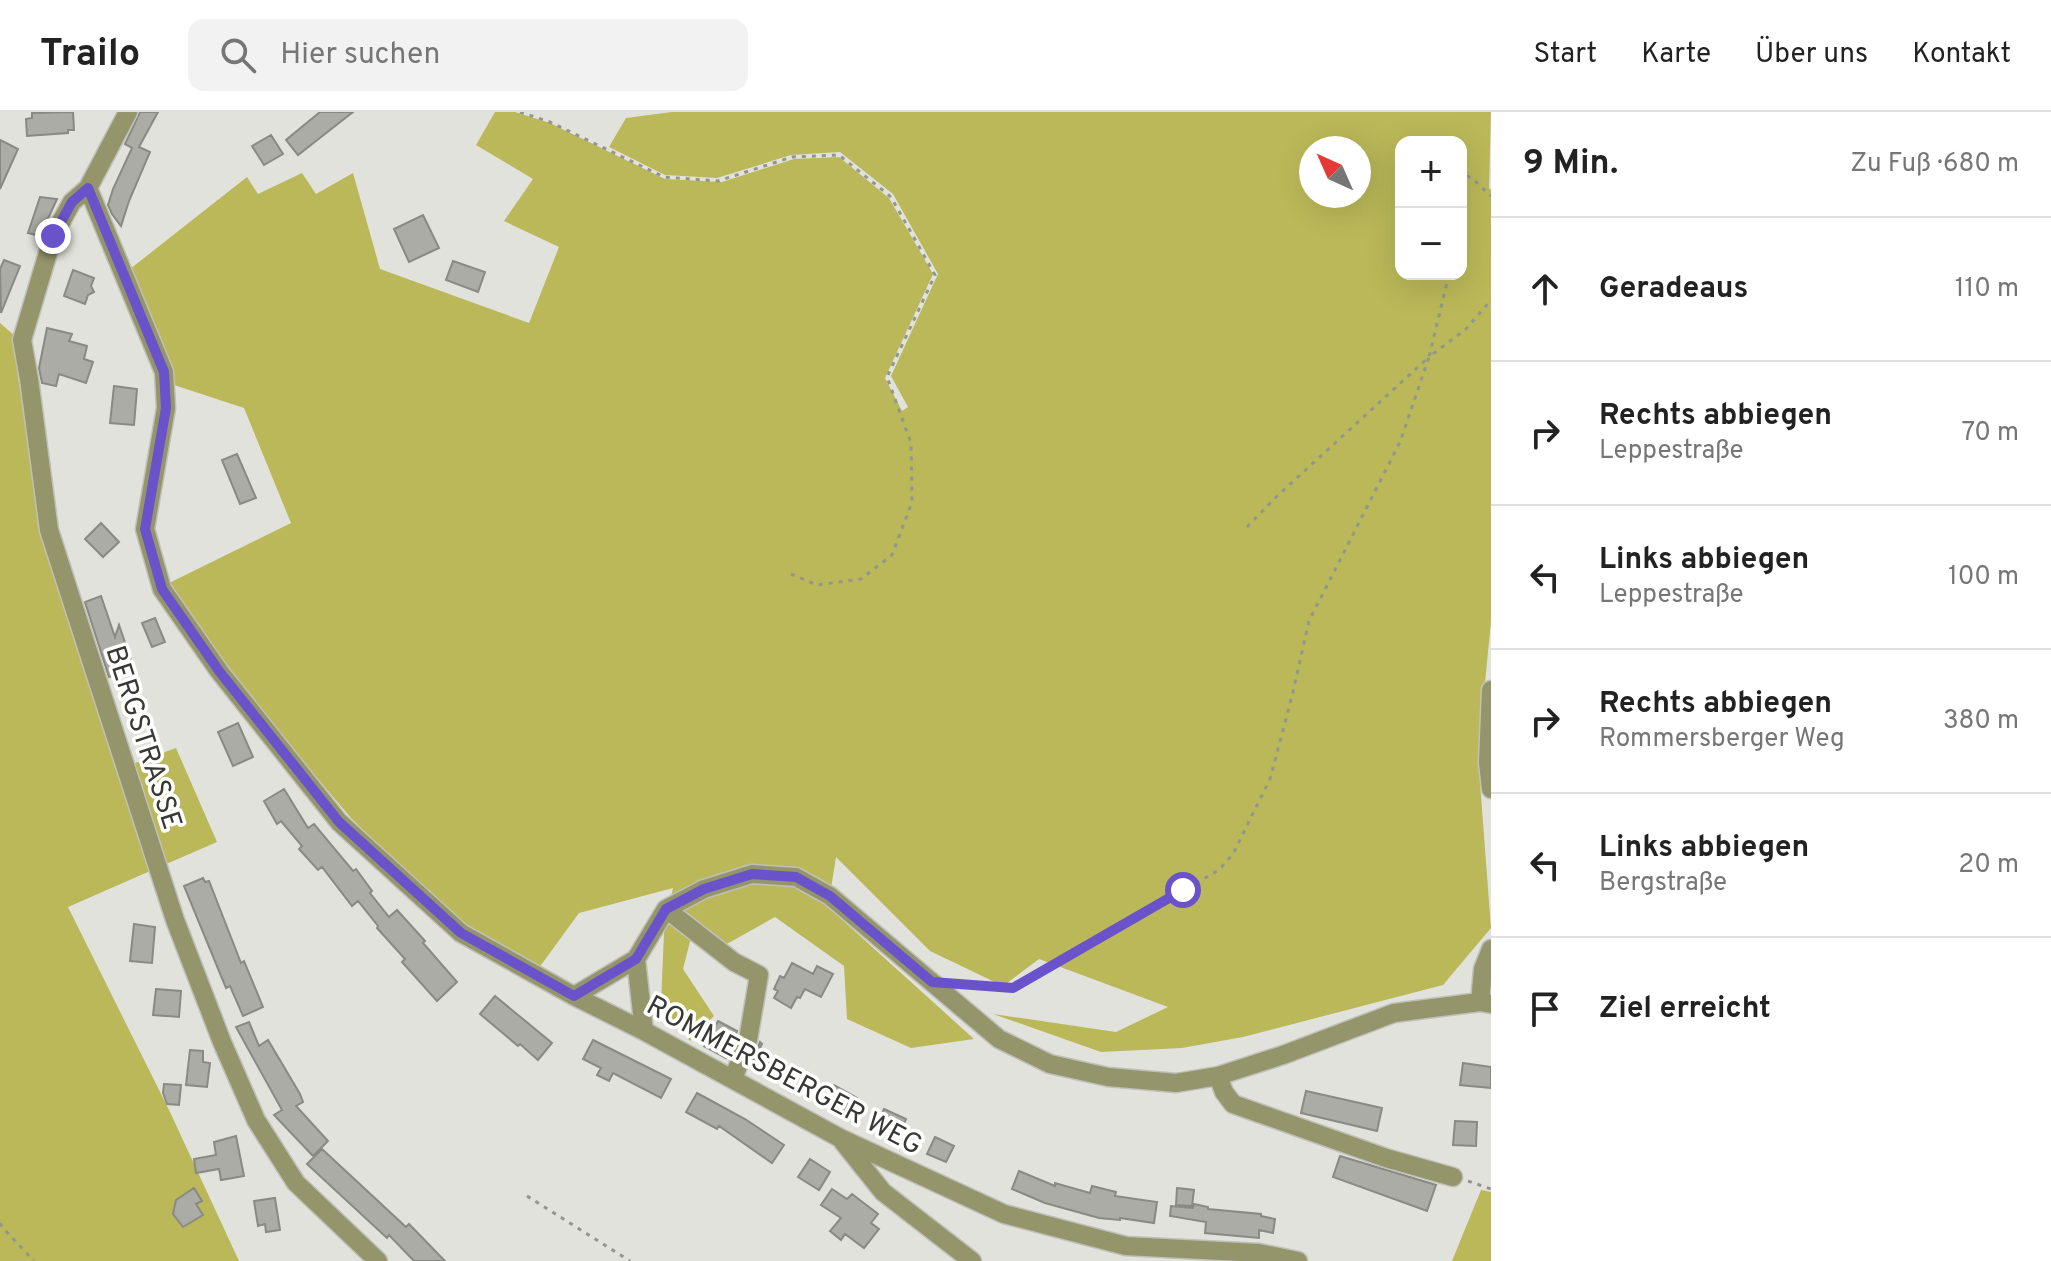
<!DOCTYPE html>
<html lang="de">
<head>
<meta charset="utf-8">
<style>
  body { margin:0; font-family:Overpass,sans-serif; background:#f2f2f2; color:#222 }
  .controls { position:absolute; right:24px; top:24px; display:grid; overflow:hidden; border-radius:16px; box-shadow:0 8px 32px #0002 }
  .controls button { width:72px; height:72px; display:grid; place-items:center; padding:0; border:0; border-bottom:2px solid #e0e0e0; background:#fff; color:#222; font:40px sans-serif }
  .compass { position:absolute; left:1299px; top:24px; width:72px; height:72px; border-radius:50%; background:#fff; box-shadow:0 8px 32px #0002; rotate:315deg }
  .stop { position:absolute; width:24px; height:24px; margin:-18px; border:6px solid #6a52cb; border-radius:50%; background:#fff }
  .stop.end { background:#6a52cb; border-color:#fff; box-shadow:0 2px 8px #0008 }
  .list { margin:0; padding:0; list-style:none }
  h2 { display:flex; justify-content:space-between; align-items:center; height:104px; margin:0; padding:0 32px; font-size:34px }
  h2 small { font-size:26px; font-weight:400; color:#767676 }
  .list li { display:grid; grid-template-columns:52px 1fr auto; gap:24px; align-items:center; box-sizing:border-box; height:144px; padding:0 32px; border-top:2px solid #e0e0e0 }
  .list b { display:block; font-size:30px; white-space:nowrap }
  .list p { margin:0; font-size:26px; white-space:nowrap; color:#767676 }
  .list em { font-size:26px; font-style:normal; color:#767676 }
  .icon { flex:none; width:44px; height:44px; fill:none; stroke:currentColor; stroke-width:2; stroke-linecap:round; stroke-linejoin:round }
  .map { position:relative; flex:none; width:1491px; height:1149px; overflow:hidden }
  header { display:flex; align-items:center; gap:48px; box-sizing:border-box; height:112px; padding:0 40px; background:#fff; border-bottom:2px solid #e0e0e0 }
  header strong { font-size:38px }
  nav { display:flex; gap:44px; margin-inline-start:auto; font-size:28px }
  .search { width:560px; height:72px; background:#f2f2f2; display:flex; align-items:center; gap:20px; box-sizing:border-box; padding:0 28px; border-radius:16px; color:#767676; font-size:30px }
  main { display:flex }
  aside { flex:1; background:#fff }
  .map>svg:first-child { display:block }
</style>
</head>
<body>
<header>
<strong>Trailo</strong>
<div class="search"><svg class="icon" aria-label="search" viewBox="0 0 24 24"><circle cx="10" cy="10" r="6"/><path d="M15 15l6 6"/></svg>Hier suchen</div>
<nav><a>Start</a><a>Karte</a><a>Über uns</a><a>Kontakt</a></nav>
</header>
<main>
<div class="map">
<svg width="1491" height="1149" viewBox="0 0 1491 1149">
  <rect width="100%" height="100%" fill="#e2e2dc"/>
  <path fill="#bab858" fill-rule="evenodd" d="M 495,0 L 515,0 L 550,11 L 665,67 L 722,70 L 794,47 L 839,45 L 889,86 L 933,162 L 885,266 L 902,299 L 908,295 L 891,264 L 938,162 L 893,82 L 840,40 L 791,43 L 717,66 L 665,63 L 609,35 L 626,6 L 672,0 L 1491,0 L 1489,76 L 1491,78 L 1491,509 L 1478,644 L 1491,816 L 1443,873 L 1243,925 L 1182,936 L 1101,940 L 993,902 L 1116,920 L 1168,895 L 1039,847 L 1003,874 L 930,839 L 836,745 L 828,795 L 974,927 L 911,936 L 847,907 L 844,854 L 775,805 L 725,833 L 695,810 L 683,857 L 714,904 L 690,929 L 661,892 L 664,820 L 673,776 L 579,801 L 536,860 L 462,817 L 351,706 L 223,555 L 165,473 L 291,411 L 244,296 L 171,272 L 130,157 L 247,65 L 258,82 L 302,61 L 316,82 L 353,61 L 380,157 L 529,211 L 559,135 L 504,109 L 533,67 L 476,33 ZM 1401,30 L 1461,30 L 1461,162 L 1401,162 ZM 1311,36 L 1359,36 L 1359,84 L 1311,84 Z
    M 0,211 L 15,224 L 18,265 L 45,417 L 157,756 L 68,795 L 170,1000 L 239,1149 L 0,1149 Z
    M 176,636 L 217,730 L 164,753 L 130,653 Z
    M 1481,1078 L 1491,1080 L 1491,1149 L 1452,1149 Z"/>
  <path fill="#acaca6" stroke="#8a8a84" stroke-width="2" d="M 73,0 L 74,18 L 68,18 L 68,21 L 27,24 L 26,7 L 32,6 L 32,1 Z
    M 140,0 L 158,0 L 139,35 L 150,40 L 129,89 L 121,114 L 112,102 L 108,93 L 113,77 L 132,36 L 125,32 Z
    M 320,0 L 353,0 L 298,43 L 286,28 Z
    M 271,23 L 283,42 L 264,53 L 252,34 Z
    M 0,28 L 18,37 L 0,77 Z
    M 40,85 L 57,87 L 40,124 L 28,121 Z
    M 423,103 L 439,136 L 409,150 L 394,117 Z
    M 4,148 L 20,154 L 1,201 L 0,157 Z
    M 453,149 L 485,160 L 478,180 L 446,168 Z
    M 73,158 L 94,166 L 91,174 L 94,180 L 88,183 L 85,192 L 64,184 Z
    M 47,216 L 72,222 L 69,229 L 87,234 L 84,247 L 93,250 L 86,271 L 59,262 L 56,274 L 42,271 L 39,256 Z
    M 114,274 L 137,277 L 134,313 L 110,311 Z
    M 237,342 L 256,386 L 240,392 L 222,348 Z
    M 101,411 L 119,430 L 103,445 L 85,427 Z
    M 101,484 L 115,525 L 119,513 L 134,557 L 109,565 L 85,490 Z
    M 155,506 L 165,530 L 152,535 L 142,511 Z
    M 238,611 L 253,645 L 233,654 L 218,620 Z
    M 284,677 L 308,716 L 314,712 L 353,759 L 356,757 L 372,779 L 370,781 L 389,805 L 397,798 L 425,829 L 423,831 L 457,870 L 437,889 L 402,850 L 405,847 L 377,816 L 378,814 L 358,789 L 352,794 L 322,755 L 318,758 L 299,737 L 302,734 L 281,709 L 277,712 L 264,689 Z
    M 203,766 L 205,770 L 209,769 L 241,851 L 244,849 L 263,895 L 243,904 L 230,874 L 226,876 L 184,774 Z
    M 134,812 L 155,815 L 152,851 L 130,849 Z
    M 792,851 L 813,862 L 817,854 L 833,862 L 821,885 L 805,877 L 800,886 L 797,885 L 791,896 L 774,886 L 778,879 L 774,877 L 780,864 L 784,866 Z
    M 156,877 L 181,879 L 179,905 L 153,903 Z
    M 495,884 L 552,931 L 538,948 L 520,932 L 518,934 L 480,902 Z
    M 718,909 L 737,919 L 729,944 L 727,943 L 726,946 L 704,934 Z
    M 249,910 L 259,934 L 268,928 L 300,982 L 303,990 L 296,994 L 328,1029 L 313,1044 L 274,1003 L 282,998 L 236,915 Z
    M 593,928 L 671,967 L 661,986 L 613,961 L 609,969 L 597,963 L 601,956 L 583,947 Z
    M 760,930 L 762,932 L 759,938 L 792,955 L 784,970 L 751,953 Z
    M 190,938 L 203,939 L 203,950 L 210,951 L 207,975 L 186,973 Z
    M 1463,951 L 1491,955 L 1491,976 L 1460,973 Z
    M 164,972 L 181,973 L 179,993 L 167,992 L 163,981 Z
    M 834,973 L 857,986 L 847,1005 L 823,992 Z
    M 1306,979 L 1382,996 L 1377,1019 L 1301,1001 Z
    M 697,981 L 745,1007 L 784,1033 L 772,1051 L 719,1014 L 717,1017 L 686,1000 Z
    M 884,997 L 906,1007 L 898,1026 L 876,1016 Z
    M 1455,1009 L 1477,1010 L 1476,1034 L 1453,1033 Z
    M 236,1024 L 244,1064 L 221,1068 L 219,1057 L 196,1061 L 194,1047 L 216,1043 L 214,1030 Z
    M 935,1025 L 954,1034 L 946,1050 L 927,1042 Z
    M 322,1037 L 406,1115 L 409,1112 L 445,1149 L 414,1149 L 389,1123 L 387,1126 L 307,1052 Z
    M 1340,1044 L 1436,1073 L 1427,1099 L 1333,1065 Z
    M 810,1047 L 830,1060 L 819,1078 L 798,1065 Z
    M 1019,1059 L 1055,1074 L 1055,1071 L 1090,1081 L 1092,1074 L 1116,1080 L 1115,1084 L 1157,1090 L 1154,1111 L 1120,1106 L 1120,1108 L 1099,1106 L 1045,1091 L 1012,1077 Z
    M 194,1076 L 202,1089 L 196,1092 L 203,1103 L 183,1115 L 173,1102 L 176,1088 Z
    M 1177,1076 L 1194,1078 L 1192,1094 L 1176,1093 Z
    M 832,1077 L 847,1087 L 852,1082 L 878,1102 L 871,1111 L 879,1117 L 864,1136 L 845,1122 L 841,1128 L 830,1119 L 841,1106 L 821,1093 Z
    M 275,1086 L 280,1118 L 266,1120 L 265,1112 L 258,1114 L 254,1089 Z
    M 1194,1092 L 1208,1095 L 1208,1097 L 1261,1102 L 1261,1104 L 1275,1107 L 1273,1121 L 1259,1118 L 1259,1126 L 1205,1121 L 1206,1110 L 1170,1104 L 1171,1094 L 1193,1096 Z"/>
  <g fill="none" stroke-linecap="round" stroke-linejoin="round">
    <defs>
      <path id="minor" d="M 128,0 L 88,76 L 72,90 L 53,124 L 22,228 L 29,267 L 49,418 L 175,808 L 222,930 L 256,1008 L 296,1071 L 378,1149
        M 88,76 L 164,260 L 166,296 L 145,417 L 162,477 L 219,559 L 339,710 L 461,821 L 574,884 L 644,919 L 840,1026 L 1004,1102 L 1126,1134 L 1259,1141 L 1298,1149
        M 1491,578 L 1488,650 L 1491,677
        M 666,797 L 734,850 L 759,863 L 748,928 L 733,967
        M 636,847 L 644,919
        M 574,884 L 636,847 L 666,797 L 704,777 L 752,762 L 796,765 L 830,784 L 999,927 L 1050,952 L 1108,965 L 1176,971 L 1218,964 L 1283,943 L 1394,901 L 1480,890 L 1491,892
        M 1480,890 L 1483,857 L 1491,837
        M 1218,964 L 1224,980 L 1233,992 L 1386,1046 L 1453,1065
        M 843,1030 L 883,1080 L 972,1149"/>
    </defs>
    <use href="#minor" stroke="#c0c0bb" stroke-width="21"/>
    <path stroke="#949490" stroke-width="3" stroke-dasharray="4 6" stroke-linecap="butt" d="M 520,0 L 550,10 L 664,65 L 718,69 L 792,45 L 839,43 L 891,85 L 935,163 L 887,265 L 911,331 L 912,390 L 892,443 L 861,467 L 817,473 L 786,460
      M 1461,70 L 1465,63 L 1472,66 L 1491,84
      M 1247,415 L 1275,386 L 1429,245 L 1449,162
      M 964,873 L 1013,876 L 1219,758 L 1233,742 L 1270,667 L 1292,584 L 1309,509 L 1400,330 L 1429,245 L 1466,217 L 1491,188
      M 1468,1069 L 1491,1077
      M 527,1084 L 630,1149
      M 0,1111 L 2,1115 L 34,1149"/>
    <use href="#minor" stroke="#95956b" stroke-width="18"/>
  </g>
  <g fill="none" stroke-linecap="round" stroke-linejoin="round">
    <path stroke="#6a52cb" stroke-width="10" d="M 53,124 L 72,90 L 88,76 L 164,260 L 166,296 L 145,417 L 162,477 L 219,559 L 339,710 L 461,821 L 574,884 L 636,847 L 666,797 L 704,777 L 752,762 L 796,765 L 830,784 L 932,870 L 1013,876 L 1183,778"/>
  </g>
  <g text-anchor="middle" stroke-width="7" stroke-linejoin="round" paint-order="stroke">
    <g font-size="28" fill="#383836" stroke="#fffffe">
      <text transform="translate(145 625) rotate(72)" y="10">BERGSTRASSE</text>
      <text transform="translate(785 962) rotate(28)" y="10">ROMMERSBERGER WEG</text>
    </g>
  </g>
</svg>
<div class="controls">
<button>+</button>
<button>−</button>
</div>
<svg class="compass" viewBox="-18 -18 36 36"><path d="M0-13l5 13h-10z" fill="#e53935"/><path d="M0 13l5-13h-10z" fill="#767676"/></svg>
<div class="stop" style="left:1183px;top:778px"></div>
<div class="stop end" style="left:53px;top:124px"></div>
</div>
<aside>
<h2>9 Min.<small>Zu Fuß · 680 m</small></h2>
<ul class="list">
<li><svg class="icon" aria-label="ahead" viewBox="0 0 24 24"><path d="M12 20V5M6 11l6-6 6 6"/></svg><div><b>Geradeaus</b></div><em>110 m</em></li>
<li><svg class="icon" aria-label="right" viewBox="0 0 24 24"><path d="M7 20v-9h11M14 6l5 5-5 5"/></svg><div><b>Rechts abbiegen</b><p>Leppestraße</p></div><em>70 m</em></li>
<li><svg class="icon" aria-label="left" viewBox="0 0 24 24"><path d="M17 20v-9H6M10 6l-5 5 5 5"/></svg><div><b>Links abbiegen</b><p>Leppestraße</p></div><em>100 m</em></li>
<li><svg class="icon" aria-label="right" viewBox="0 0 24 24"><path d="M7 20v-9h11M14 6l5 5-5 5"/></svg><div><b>Rechts abbiegen</b><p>Rommersberger Weg</p></div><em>380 m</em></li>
<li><svg class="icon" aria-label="left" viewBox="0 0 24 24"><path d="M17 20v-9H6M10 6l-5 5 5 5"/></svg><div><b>Links abbiegen</b><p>Bergstraße</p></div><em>20 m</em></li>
<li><svg class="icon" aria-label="arrive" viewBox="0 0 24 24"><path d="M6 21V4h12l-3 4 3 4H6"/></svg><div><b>Ziel erreicht</b></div></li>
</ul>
</aside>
</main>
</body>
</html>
